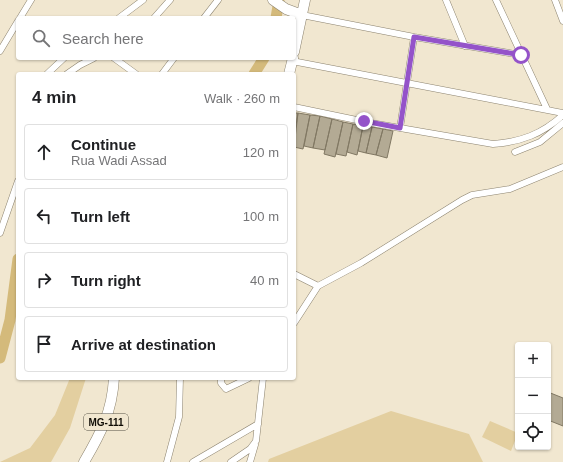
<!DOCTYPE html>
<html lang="en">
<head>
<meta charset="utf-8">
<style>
  body { margin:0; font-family:Arial,sans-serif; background:#f2f2f2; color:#202124 }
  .controls { position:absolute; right:12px; bottom:12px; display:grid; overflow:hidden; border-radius:4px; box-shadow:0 1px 3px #0004 }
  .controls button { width:36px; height:36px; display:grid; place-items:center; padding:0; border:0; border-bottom:1px solid #e0e0e0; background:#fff; color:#202124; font:20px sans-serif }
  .stop { position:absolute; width:12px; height:12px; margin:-9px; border:3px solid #9453c9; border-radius:50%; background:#fff }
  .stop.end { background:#9453c9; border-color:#fff; box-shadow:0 1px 4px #0008 }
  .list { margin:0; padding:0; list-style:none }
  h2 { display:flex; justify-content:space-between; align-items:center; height:52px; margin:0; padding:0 16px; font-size:17px }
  h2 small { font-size:13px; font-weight:400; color:#757577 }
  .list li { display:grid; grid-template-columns:26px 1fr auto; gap:12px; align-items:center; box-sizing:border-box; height:56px; margin:0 8px 8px; padding:0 8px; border:1px solid #e0e0e0; border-radius:4px }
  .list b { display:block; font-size:15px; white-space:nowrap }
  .list p { margin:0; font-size:13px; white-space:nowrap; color:#757577 }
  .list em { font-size:13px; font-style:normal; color:#757577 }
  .icon { flex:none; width:22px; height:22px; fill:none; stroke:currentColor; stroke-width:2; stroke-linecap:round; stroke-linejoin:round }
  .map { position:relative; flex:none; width:563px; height:462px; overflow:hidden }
  .search { position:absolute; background:#fff; box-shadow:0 1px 3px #0004; left:16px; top:16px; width:280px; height:44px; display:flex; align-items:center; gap:10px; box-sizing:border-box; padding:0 14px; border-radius:4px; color:#757577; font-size:15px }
  .panel { position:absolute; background:#fff; box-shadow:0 1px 3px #0004; left:16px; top:72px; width:280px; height:308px; border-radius:4px }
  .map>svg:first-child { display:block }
</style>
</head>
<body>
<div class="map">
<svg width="563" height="462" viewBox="0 0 563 462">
  <rect width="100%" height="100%" fill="#f1e7d0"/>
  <path fill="#e3cfa0" d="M 70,378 L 86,378 L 70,428 L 51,462 L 0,462 L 30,448 L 55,415 Z
    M 391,411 L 469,434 L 483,462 L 268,462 L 269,459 Z
    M 490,421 L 518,433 L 511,451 L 482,437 Z"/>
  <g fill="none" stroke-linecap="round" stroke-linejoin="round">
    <path stroke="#d4ba7b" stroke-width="11" d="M 276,18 L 279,0
      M 254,74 L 264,58
      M 0,358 L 10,320 L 18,259"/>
  </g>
  <path fill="#b3aa94" stroke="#817863" d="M 294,113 L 298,113 L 294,138 Z
    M 298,113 L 310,115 L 303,149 L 294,147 Z
    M 310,115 L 320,116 L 313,148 L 304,146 Z
    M 320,116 L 332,119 L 325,150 L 313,148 Z
    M 332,119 L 343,122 L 335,157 L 324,154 Z
    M 343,122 L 353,124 L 346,156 L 336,154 Z
    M 353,124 L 363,126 L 357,155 L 347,152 Z
    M 363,126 L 372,127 L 366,153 L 358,151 Z
    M 372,127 L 383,129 L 376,155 L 366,153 Z
    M 383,129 L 393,131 L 387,158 L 376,155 Z
    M 548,392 L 563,398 L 563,426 L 548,420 Z"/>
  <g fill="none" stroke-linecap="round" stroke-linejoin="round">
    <defs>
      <path id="street" d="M 446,0 L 465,46
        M 496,0 L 547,109
        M 555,0 L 563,21
        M 302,15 L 414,37 L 521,55
        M 20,18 L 31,0
        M 119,18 L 143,0
        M 154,18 L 170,0
        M 204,18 L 218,0
        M 0,51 L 18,21
        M 114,58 L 136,74
        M 292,61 L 563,113
        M 47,74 L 64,58
        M 67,74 L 80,65 L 94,58
        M 162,74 L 174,58
        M 294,107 L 371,123 L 493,144 C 521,142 542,134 563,115
        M 400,128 L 414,37
        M 515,152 L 540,142 L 563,123
        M 0,233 L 18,181
        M 294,274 L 318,286
        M 294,323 L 318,286 L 361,263 L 462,200 L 472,195 L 510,189 L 563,167
        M 221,378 L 221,383 L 226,389 L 249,378
        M 167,462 L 179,417 L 180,378
        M 193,462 L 258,424
        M 231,462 L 250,449 L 256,441 L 263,378
        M 250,462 L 255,445"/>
      <path id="primary" d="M 273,0 L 286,9 L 302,15
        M 294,52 L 305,0
        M 289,74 L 293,58
        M 84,462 C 101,433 112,412 114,378"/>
    </defs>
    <use href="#street" stroke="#8c836f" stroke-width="7"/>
    <use href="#primary" stroke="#8c836f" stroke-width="11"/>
    <use href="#street" stroke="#fff" stroke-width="6"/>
    <use href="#primary" stroke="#fff" stroke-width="10"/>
  </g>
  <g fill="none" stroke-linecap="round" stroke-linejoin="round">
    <path stroke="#9453c9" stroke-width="5" d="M 364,121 L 400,128 L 414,37 L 521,55"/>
  </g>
  <g text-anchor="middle" stroke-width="3.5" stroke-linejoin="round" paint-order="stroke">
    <rect fill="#f1e7d0" stroke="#534e42" stroke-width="1" x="84" y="414" width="44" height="16" rx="3"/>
    <g font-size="10" font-weight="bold" fill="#0f0c05">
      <text x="106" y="426">MG-111</text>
    </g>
  </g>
</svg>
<div class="controls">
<button>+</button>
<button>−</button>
<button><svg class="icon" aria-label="locate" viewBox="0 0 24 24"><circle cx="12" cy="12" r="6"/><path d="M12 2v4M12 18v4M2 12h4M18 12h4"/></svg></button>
</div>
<div class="stop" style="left:521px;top:55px"></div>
<div class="stop end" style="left:364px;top:121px"></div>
<div class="search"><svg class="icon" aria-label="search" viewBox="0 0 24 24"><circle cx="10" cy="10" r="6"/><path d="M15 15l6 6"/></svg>Search here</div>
<section class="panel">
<h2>4 min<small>Walk · 260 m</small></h2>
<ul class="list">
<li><svg class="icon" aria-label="ahead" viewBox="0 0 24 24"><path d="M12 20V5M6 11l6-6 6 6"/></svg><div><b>Continue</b><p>Rua Wadi Assad</p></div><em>120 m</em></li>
<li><svg class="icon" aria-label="left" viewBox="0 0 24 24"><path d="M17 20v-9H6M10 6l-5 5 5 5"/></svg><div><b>Turn left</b></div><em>100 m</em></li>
<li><svg class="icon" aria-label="right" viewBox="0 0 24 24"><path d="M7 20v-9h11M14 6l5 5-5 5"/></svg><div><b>Turn right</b></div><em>40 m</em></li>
<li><svg class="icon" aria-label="arrive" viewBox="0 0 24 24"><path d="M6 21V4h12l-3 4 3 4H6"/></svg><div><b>Arrive at destination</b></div></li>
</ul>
</section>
</div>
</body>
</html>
